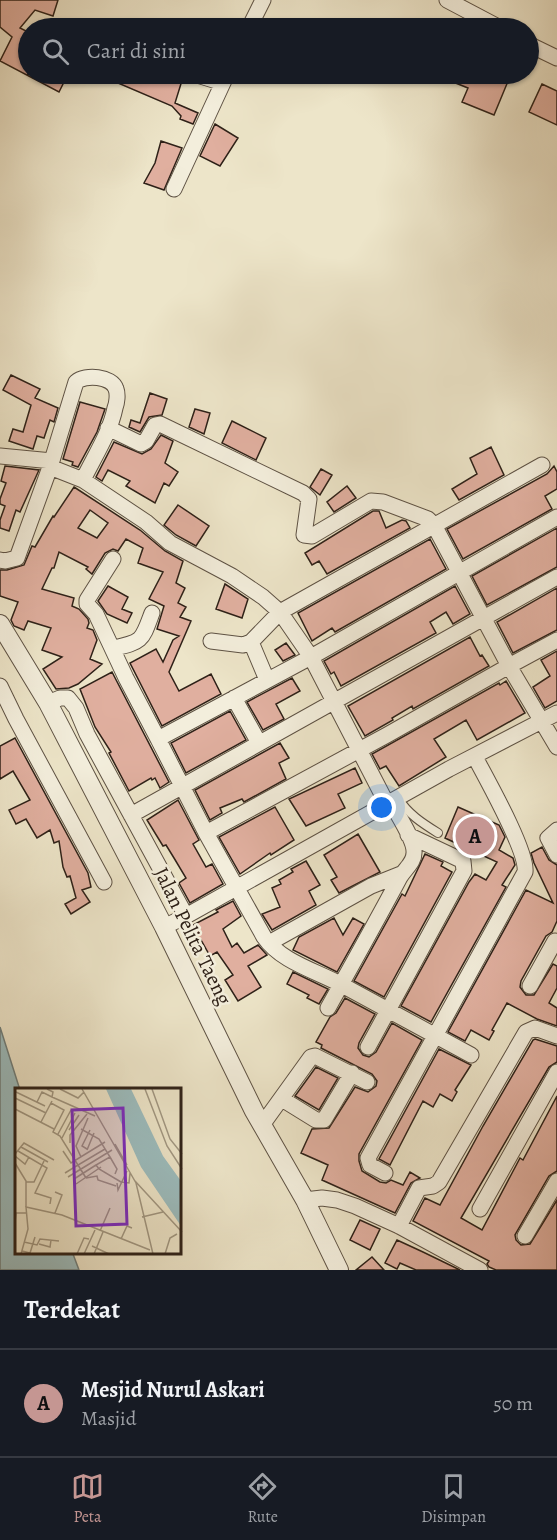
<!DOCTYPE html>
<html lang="id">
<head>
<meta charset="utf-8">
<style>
  body { margin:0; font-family:Alegreya,serif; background:#20242c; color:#f1f3f6 }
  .you { position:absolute; left:382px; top:808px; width:21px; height:21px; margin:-15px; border:4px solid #fff; border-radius:50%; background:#1a73e8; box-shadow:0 0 0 9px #1a73e833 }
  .badge { display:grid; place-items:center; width:39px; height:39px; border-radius:50%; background:#c59692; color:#111; font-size:20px; font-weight:700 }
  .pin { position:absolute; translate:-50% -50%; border:3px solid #fff; box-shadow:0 2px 6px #0006 }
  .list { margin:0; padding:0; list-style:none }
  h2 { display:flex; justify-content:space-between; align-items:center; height:78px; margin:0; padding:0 24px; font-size:26px }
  h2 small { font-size:20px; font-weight:400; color:#9ea1a6 }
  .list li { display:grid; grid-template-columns:39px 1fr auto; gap:18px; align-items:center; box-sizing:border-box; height:108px; padding:0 24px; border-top:2px solid #363941 }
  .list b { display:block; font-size:22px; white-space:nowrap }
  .list p { margin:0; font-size:20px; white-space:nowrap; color:#9ea1a6 }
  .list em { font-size:20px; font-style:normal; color:#9ea1a6 }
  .icon { flex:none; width:33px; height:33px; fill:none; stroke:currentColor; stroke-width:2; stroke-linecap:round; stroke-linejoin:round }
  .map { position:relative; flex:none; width:557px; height:1270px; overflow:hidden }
  .search { position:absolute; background:#171b24; box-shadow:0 2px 4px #0004; left:18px; right:18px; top:18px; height:66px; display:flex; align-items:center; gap:15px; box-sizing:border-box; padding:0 21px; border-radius:33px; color:#9ea1a6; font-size:22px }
  .sheet { height:186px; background:#171b24 }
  nav { display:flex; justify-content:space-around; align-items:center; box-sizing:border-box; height:84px; border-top:2px solid #363941; background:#171b24; font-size:16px; color:#9ea1a6 }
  nav a { display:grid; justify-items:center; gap:3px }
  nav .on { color:#c59692 }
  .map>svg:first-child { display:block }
</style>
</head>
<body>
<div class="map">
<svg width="557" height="1270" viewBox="0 0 557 1270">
  <rect width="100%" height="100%" fill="#ede5c9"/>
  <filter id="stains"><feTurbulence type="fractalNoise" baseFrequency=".00333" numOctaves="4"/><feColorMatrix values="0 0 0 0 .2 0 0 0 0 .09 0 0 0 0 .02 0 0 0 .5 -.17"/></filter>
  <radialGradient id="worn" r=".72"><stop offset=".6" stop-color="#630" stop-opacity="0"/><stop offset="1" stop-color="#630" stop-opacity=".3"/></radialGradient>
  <path fill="#9cbdbf" stroke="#707f7c" stroke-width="1.5" d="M 0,1027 L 20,1090 L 16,1090 L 16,1254 L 73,1254 L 79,1270 L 0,1270 Z"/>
  <path fill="#e0af9f" stroke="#2e2118" stroke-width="1.5" fill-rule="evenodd" d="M 0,0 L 58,0 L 53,16 L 35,10 L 20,28 L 28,32 L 28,74 L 68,74 L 59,92 L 0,61 L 12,37 L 0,27 Z
    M 97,74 L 184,74 L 175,103 L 198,113 L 193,124 L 180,119 L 181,116 L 172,106 Z
    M 433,74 L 511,74 L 494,115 L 462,102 L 468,88 Z
    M 542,84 L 557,91 L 557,125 L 529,112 Z
    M 215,124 L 238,138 L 220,166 L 200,156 Z
    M 161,141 L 182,148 L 164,190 L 144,183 L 155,163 Z
    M 11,375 L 40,389 L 35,398 L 58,408 L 54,422 L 50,420 L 44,438 L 37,436 L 33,449 L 9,441 L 13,429 L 23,432 L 31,405 L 3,390 Z
    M 150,393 L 167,399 L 162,415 L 149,417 L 140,432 L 129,427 L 131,420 L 140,423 Z
    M 80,402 L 105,409 L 97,432 L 78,467 L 72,465 L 73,462 L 63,459 Z
    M 195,409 L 210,413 L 204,434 L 189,427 Z
    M 232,421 L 266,438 L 256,460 L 222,443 Z
    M 161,435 L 173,441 L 165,463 L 178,472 L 169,486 L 164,483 L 155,503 L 126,486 L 130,481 L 108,470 L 102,481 L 96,477 L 114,442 L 142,454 L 151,449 Z
    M 491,447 L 504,475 L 459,500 L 452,489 L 477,474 L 470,458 Z
    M 5,466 L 39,470 L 20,512 L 16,510 L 9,531 L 0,528 L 0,520 L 5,506 L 0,504 L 0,499 L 6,483 L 1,481 Z
    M 554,466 L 557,472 L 557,489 L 545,496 L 552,509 L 463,559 L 447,529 L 547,474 Z
    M 321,469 L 332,475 L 320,495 L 310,487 Z
    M 347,486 L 356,498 L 334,512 L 327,502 Z
    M 74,487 L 140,530 L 165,551 L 183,561 L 176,583 L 185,588 L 178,603 L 186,607 L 180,617 L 191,621 L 169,672 L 179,691 L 211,674 L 221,694 L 162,726 L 130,663 L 156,649 L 163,662 L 173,640 L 179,636 L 157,629 L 164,606 L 149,599 L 163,572 L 138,563 L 143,548 L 126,539 L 118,551 L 113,549 L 105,553 L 92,574 L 86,569 L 88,567 L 59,552 L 54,568 L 52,568 L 42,589 L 74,598 L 72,606 L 79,609 L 88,619 L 89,623 L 87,628 L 93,630 L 97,640 L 90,659 L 102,664 L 78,684 L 69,688 L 56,689 L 43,669 L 62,657 L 42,650 L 51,628 L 28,621 L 24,630 L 14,626 L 11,620 L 18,602 L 0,596 L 0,570 L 7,570 L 24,565 L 32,546 L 35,547 L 53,516 L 54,517 ZM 90,510 L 108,523 L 97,538 L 78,528 Z
    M 178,505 L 209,526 L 196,546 L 176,535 L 164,525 Z
    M 373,511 L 379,511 L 386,528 L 402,520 L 406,521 L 410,528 L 327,574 L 319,561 L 312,565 L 305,553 Z
    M 557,528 L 557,567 L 487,605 L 472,576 Z
    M 430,539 L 446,569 L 335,632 L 332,628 L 312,641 L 298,613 Z
    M 225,584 L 248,599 L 242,618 L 216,609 Z
    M 108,586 L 128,597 L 122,609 L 132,613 L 127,623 L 107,614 L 98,601 Z
    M 455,586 L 470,614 L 453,624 L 446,612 L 430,622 L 436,633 L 341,686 L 334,672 L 331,674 L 324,661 Z
    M 557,588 L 557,630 L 513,653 L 497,622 Z
    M 470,637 L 480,656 L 482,655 L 489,666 L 413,709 L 412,706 L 392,718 L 393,720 L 365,736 L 348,706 Z
    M 286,643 L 295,655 L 283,661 L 275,650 Z
    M 557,651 L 557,701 L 545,708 L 533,687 L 550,676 L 541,660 Z
    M 112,672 L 169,782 L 160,788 L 155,778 L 152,780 L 151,778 L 129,791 L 109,753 L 111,752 L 95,727 L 80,689 Z
    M 292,678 L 300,691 L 276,704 L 284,719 L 263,730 L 247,702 Z
    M 506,681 L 525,713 L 477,740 L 466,720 L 434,739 L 446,757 L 399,786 L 386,766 L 380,769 L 372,754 L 499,683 L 500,685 Z
    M 230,711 L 246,740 L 186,773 L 171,743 Z
    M 15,738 L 88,873 L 91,887 L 82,890 L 90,902 L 71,914 L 65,904 L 76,898 L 70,876 L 67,877 L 63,867 L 59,841 L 54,843 L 50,830 L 37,838 L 26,819 L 16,824 L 9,810 L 30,800 L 13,771 L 0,779 L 0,746 Z
    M 280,743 L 289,758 L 279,763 L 286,779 L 244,802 L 242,799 L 220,808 L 222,813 L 210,820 L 195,790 Z
    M 355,768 L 362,783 L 338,794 L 345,808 L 306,826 L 289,799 Z
    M 178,800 L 199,840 L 193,844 L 206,867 L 212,864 L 223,884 L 190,903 L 179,883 L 186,878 L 174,858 L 166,845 L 163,846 L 147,820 Z
    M 275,807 L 294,840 L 271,855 L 270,853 L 240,874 L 219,837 Z
    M 458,807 L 499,825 L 505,837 L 499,850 L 513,858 L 515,865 L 502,885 L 506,887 L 431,1022 L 401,1006 L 469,882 L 475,874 L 486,880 L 497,862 L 445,838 Z
    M 358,834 L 380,872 L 339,893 L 331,880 L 337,877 L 324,855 Z
    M 542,847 L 549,860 L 557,865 L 557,921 L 552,932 L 546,936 L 521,981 L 520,987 L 526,995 L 534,995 L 553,964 L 557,966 L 557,988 L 549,1003 L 557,1008 L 557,1026 L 537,1019 L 507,1003 L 492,1030 L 494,1031 L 489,1040 L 471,1030 L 465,1041 L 448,1032 L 526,890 L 553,903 L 534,863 L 531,853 Z
    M 425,854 L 443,862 L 441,866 L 452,872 L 384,997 L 354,981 L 402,894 L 405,896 Z
    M 306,861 L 320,885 L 309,891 L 316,905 L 272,930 L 262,914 L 280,907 L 272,888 L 281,884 L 279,880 L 293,872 L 291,869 Z
    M 233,901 L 241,916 L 223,929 L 232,947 L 237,943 L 244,953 L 258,945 L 267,955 L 248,966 L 261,987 L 238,1001 L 225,980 L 233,975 L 217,952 L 210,956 L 201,940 L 199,941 L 191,926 L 218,912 L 216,910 Z
    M 334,918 L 343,935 L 353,918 L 364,924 L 337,972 L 293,950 L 299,937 Z
    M 293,972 L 328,989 L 319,1004 L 307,998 L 309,995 L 287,984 Z
    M 345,998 L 375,1014 L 359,1043 L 358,1048 L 363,1055 L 369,1057 L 376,1052 L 392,1023 L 422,1040 L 359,1154 L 359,1161 L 362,1171 L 380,1182 L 386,1183 L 391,1180 L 403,1185 L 410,1172 L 420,1178 L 411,1183 L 395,1213 L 322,1180 L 328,1165 L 301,1153 L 312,1129 L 329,1128 L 355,1087 L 368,1092 L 376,1086 L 377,1081 L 372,1074 L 321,1048 L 322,1045 L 316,1042 L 330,1017 L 336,1013 Z
    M 535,1039 L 557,1046 L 557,1062 L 549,1067 L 461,1218 L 482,1230 L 520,1158 L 523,1160 L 557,1096 L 557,1171 L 549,1176 L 515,1235 L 516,1240 L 521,1245 L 530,1244 L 557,1200 L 557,1270 L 496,1270 L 489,1267 L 487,1264 L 489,1261 L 413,1221 L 425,1198 L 440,1205 L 483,1126 L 533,1040 Z
    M 439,1049 L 471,1065 L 455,1090 L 457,1092 L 452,1101 L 440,1094 L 433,1107 L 423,1101 L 390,1165 L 379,1159 Z
    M 316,1067 L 338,1078 L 319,1110 L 295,1096 Z
    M 360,1220 L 380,1229 L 370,1250 L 350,1240 Z
    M 397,1240 L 423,1252 L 460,1270 L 416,1270 L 400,1263 L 397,1269 L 385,1263 Z
    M 372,1257 L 384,1270 L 356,1270 Z"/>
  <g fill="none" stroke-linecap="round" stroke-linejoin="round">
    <defs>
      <path id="service" d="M 398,798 C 408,814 422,823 438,833"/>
      <path id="minor" d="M 447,0 L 500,28
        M 249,28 L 263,0
        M 528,44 L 557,58
        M 194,74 L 223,83
        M 174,189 L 227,74
        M 108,428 L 141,444 L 146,441 L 155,425 L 160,424 L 303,493 L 309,499 L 304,535 L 312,536 L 371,501 L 383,502 L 428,519 L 434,525 L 509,666 L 387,735 L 206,833
        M 0,456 L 52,461
        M 50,467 L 83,480 L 146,522 L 170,543 L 232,576 L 263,597 L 280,612 L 311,657 L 158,739 L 206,833 L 264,937 C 281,962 317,971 342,985 C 385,1008 428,1032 471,1055
        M 113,559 L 87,600 L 87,604 L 96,614 L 126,678 L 158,739
        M 0,560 L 5,561 L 17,558 L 50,467 L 76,382 C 85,374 112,376 116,389 C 118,394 117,403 115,408 C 110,433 94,457 83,480
        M 557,640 L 509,666 L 557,747
        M 211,641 L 243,645 L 251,642
        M 114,648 C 143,642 142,640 152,613
        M 267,680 L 251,642 L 280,612 L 542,465
        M 0,686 L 16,719 L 104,882
        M 234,698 L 259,743
        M 48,703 L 60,698 L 68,698 L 76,708 L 87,734 L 186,916
        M 387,804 L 311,657 L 557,517
        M 131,815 L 557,577
        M 557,830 L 548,838 L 557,855
        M 164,927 L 186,916 L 449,769 L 557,713
        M 269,943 L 371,886 L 401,874
        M 530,986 L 555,941
        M 328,1008 C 352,965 376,922 399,879 C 404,869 415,863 414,851 C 414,839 397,814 391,802
        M 368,1047 L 464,871 L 463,861 L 408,835
        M 282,1099 L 316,1120 L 324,1120 L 352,1073
        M 262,1125 L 311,1057 L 315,1056 L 367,1082
        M 385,1173 L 370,1165 L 368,1158 L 525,872 C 528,852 486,778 475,757
        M 305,1200 L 322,1198 L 337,1200 L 355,1206 L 399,1226 L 480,1270
        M 480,1209 L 557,1072
        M 399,1226 L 419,1188 L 433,1186 L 439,1182 L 526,1032 L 535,1028 L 557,1036
        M 525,1236 L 557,1181"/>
      <path id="tertiary" d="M 0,624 L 48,703 L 164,927 L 254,1111 L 305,1200 L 339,1270"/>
    </defs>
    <use href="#service" stroke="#5e5244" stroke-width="10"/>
    <use href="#minor" stroke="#5e5244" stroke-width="17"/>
    <use href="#tertiary" stroke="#5e5244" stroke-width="20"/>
    <use href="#service" stroke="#f3eedc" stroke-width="8"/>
    <use href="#minor" stroke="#f3eedc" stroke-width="15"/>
    <use href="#tertiary" stroke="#f3eedc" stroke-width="18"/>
  </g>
  <g text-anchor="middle" stroke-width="5" stroke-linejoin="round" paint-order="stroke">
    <g font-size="21" fill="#2e2118" stroke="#f3eedc">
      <text transform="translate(193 936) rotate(64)" y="7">Jalan Pelita Taeng</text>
    </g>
  </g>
  <g transform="translate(15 1088)">
    <rect width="166" height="166" fill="#ede5c9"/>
    <path d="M 91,1 L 116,1 L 148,68 L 166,93 L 166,138 L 126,79 Z" fill="#9cbdbf"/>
    <path fill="none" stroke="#a19782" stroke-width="1.5" d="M 32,1 L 38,4 L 37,9 L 80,28M 45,1 L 63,10 L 69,4M 67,1 L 121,95 L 138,166M 130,1 L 152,58 L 167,81M 137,1 L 155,51 L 167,66M 1,4 L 30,18M 0,10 L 31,25M 22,14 L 27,4 L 37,9M 36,15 L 49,22 L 38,44 L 45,48 L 63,77 L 50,85M 0,21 L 39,41M 26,34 L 37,13M 66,41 L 84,51 L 95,69 L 81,77 L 84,81 L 106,94M 54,42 L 64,27M 43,46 L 56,22M 47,50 L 60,25M 55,55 L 55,47 L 72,26M 100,56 L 112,77M 6,59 L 33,74M 72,61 L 67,58 L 75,42M 72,62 L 79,45M 3,63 L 32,80 L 20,105 L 36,110 L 35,116M 48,63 L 56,75 L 90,54M 0,66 L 9,55 L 39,72M 0,68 L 10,76 L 14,69M 66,69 L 61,58 L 73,30M 95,69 L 102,81 L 100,86M 0,75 L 11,93 L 11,119M 53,89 L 97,62M 71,90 L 63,77 L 90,61M 71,90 L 82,88 L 83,92 L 101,98M 59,91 L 81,77M 120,93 L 167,144M 11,94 L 19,94 L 29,73M 106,94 L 114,95 L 115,85M 102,95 L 103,102 L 112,83M 61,96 L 86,79M 40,125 L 47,107 L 40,104M 127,129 L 148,124M 0,134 L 1,125 L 12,125M 85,143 L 95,120M 106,151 L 112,138 L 117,140M 9,154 L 22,157 L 25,151 L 44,153M 24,156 L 35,159 L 36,152M 77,158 L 94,166M 7,163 L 15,165 L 20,149M 6,166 L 13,141 L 11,119 L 47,127 L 135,162M 62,166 L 69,150 L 74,151M 69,166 L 80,142M 79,166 L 88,144M 150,166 L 155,150 L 162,146"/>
    <path fill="#7b2cbf" fill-opacity="0.15" stroke="#7b2cbf" stroke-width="3" d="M 108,20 L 112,136 L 61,138 L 57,22 Z"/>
    <rect width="166" height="166" fill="none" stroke="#2e2118" stroke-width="3"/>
  </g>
  <rect width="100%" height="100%" filter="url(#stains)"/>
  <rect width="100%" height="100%" fill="url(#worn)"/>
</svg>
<div class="you"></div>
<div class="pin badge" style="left:475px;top:836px">A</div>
<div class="search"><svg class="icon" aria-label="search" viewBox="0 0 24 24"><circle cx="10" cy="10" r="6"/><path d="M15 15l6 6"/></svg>Cari di sini</div>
</div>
<section class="sheet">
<h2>Terdekat<small></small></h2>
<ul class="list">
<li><span class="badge">A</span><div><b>Mesjid Nurul Askari</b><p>Masjid</p></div><em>50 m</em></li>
</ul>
</section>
<nav>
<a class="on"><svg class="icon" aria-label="map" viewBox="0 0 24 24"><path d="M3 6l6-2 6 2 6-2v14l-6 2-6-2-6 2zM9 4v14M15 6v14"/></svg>Peta</a>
<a><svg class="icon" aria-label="directions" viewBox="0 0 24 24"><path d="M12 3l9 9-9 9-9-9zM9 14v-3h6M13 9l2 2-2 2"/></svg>Rute</a>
<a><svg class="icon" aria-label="saved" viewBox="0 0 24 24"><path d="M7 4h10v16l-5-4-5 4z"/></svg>Disimpan</a>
</nav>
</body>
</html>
